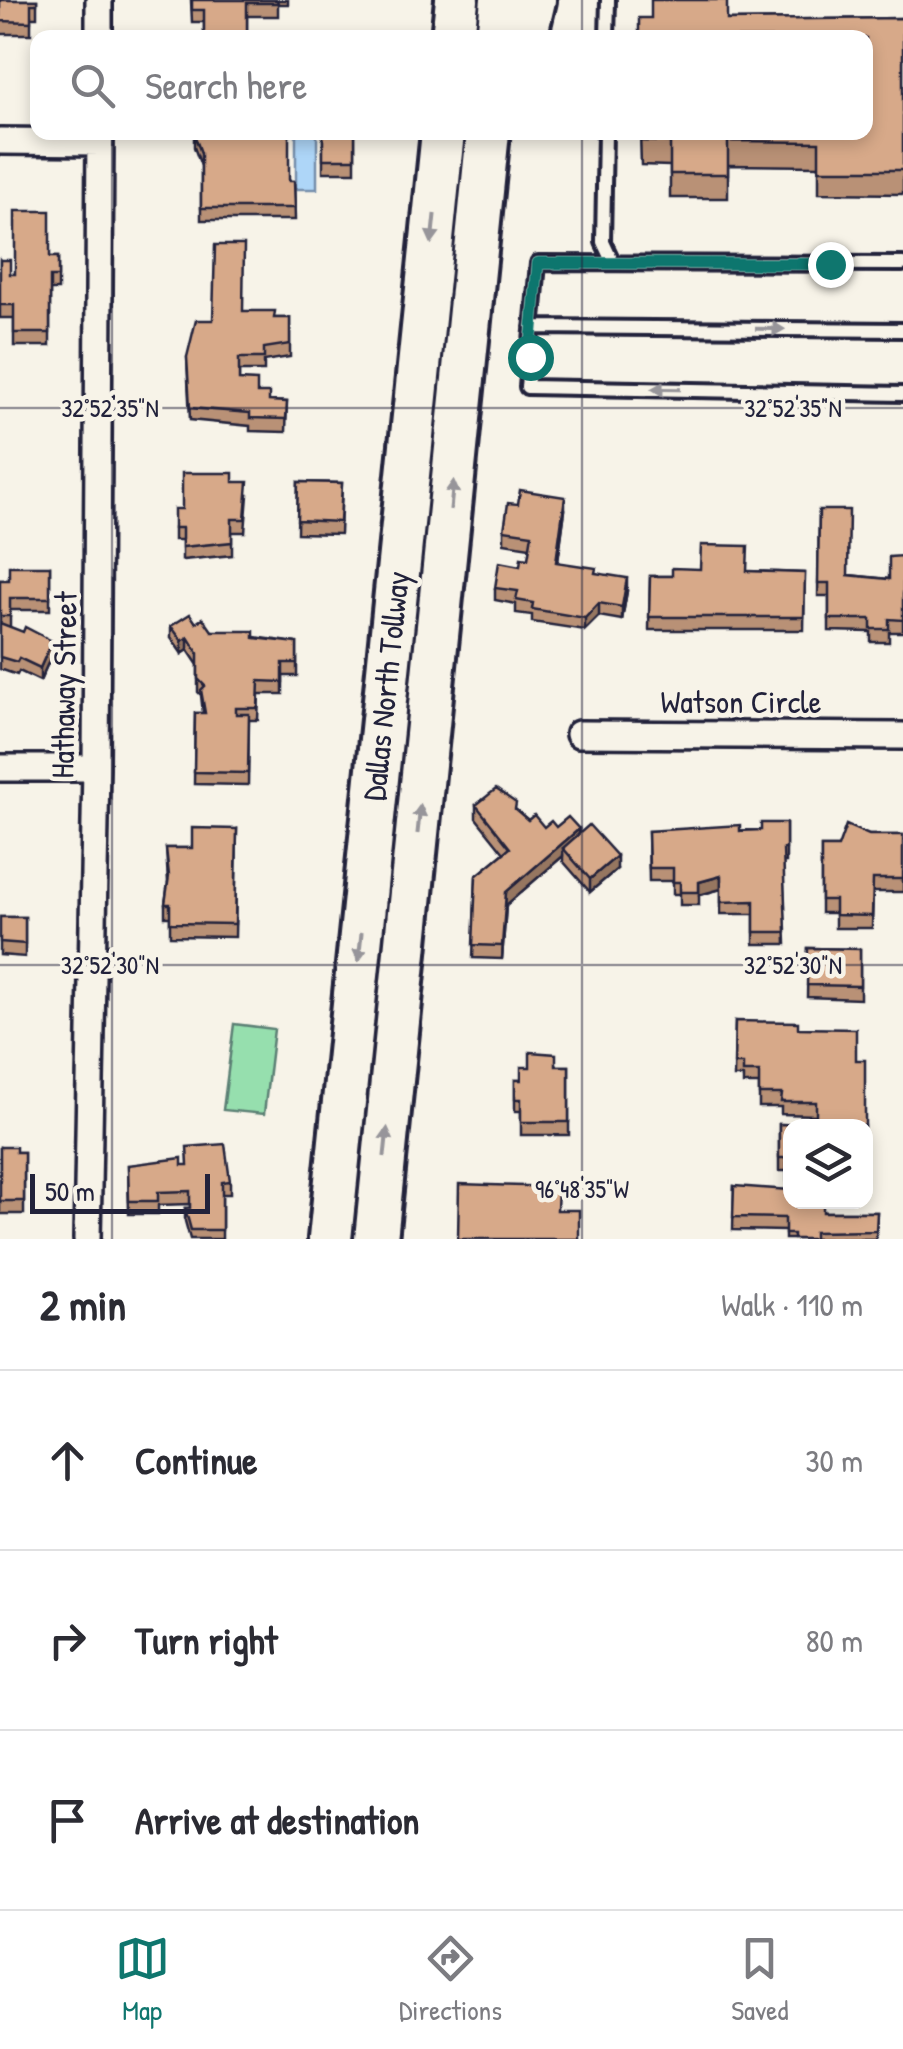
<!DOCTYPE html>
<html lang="en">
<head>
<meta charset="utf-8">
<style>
  body { margin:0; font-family:"Patrick Hand",sans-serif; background:#f7f7f7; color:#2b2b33 }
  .controls { position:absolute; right:30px; bottom:30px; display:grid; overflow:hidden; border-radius:20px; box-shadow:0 5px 15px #0003 }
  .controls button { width:90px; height:90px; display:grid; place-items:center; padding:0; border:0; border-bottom:2px solid #e1e1e2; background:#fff; color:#2b2b33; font:50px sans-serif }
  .scale { position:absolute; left:30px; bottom:25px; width:180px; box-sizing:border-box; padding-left:10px; border:5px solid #22223b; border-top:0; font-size:28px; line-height:35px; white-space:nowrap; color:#22223b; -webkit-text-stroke:8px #f7f3e8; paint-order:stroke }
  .stop { position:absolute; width:30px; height:30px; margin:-22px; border:8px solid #0f766e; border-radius:50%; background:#fff }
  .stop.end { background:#0f766e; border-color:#fff; box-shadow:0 2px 10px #0008 }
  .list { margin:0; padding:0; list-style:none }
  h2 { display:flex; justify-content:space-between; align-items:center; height:130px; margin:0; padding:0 40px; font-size:42px }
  h2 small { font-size:32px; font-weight:400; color:#7c7c81 }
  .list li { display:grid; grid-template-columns:65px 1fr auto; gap:30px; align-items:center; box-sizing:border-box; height:180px; padding:0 40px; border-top:2px solid #e1e1e2 }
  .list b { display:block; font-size:38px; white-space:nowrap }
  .list em { font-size:32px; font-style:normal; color:#7c7c81 }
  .icon { flex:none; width:55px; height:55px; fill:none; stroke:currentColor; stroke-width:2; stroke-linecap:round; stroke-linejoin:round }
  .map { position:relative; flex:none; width:903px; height:1239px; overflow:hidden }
  .search { position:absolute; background:#fff; box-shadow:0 5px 15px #0003; left:30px; right:30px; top:30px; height:110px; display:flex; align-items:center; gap:25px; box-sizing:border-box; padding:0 35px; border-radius:20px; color:#7c7c81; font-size:38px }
  .sheet { height:670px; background:#fff }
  nav { display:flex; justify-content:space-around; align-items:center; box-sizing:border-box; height:140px; border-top:2px solid #e1e1e2; background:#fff; font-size:28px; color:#7c7c81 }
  nav a { display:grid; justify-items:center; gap:5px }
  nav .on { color:#0f766e }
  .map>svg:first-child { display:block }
</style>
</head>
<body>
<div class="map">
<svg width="903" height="1239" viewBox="0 0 903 1239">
  <rect width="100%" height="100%" fill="#f7f3e8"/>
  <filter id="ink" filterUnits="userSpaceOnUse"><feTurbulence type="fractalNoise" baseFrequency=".01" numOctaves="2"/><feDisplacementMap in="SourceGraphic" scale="20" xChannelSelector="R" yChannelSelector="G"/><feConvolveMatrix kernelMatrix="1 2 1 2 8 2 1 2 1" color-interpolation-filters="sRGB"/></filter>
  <g filter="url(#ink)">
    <path fill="#96dfae" stroke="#5c8074" stroke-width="2.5" d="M 234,1024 L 274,1029 L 264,1114 L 223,1110 Z"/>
    <path fill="#aed6f8" stroke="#768eac" stroke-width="2.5" d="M 296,133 L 317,133 L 317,189 L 296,189 Z"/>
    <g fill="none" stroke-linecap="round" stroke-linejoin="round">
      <defs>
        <path id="lane" d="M 607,38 L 608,0
          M 605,132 L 603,242 L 613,263
          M 903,264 L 538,263 L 527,387 L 903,394
          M 532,327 L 903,330"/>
        <path id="street" d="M 99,0 L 99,38
          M 0,141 L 100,142
          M 579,734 L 903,736
          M 0,768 L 96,768
          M 87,1239 L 96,768 L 100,132"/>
        <path id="highway" d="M 453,38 L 457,0
          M 498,38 L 502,0
          M 525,38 L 534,0
          M 330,1239 L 443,132
          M 376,1239 L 488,132"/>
      </defs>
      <use href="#lane" stroke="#22223b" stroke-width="20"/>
      <use href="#street" stroke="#22223b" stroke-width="32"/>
      <use href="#highway" stroke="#22223b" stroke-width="50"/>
      <use href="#lane" stroke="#f7f3e8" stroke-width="12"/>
      <use href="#street" stroke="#f7f3e8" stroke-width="25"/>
      <use href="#highway" stroke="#f7f3e8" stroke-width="42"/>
    </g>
    <path fill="#b99176" stroke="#22223b" stroke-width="2.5" d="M 0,0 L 37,0 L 37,17 L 31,17 L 31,34 L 0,34 Z
      M 191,0 L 288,0 L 288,4 L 278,4 L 278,16 L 247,16 L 247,38 L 204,38 L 204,22 L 192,22 Z
      M 903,18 L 903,194 L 819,193 L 819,166 L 728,165 L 728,198 L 670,198 L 670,166 L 641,165 L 640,132 L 727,20 Z
      M 323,132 L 355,132 L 355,172 L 323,172 Z
      M 194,134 L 289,181 L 294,181 L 295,220 L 201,220 L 201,166 L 194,147 Z
      M 50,257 L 58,257 L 58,290 L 50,290 L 50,346 L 14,346 L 14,318 L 0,318 L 0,260 L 10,274 L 15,274 Z
      M 243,311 L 274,318 L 290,318 L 290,357 L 264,361 L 264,371 L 239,371 L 239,380 L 269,401 L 287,402 L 286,432 L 250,431 L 250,426 L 190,420 L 187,357 L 213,320 Z
      M 298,482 L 342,483 L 340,534 L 297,533 Z
      M 248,495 L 245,532 L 232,532 L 232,555 L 182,560 L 182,540 L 174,540 L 174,528 L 182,509 Z
      M 565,510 L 558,562 L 596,573 L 627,591 L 622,620 L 599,616 L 585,630 L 532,622 L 532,615 L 516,613 L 516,604 L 495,600 L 495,588 L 528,559 L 530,547 L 504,543 L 504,530 Z
      M 819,510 L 848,575 L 889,579 L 903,556 L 903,632 L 889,632 L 889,642 L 871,642 L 871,632 L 829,631 L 829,596 L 818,596 Z
      M 50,566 L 50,610 L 10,610 L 10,627 L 52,654 L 40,681 L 19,671 L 17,675 L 0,669 L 0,580 L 9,580 Z
      M 748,571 L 805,573 L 804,630 L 649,630 L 650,576 L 672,576 Z
      M 196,623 L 212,631 L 297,643 L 297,676 L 283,676 L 283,694 L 259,694 L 258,720 L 249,720 L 248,785 L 194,784 L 195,713 L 203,713 L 201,695 L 198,692 L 198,665 L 188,650 L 182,654 L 171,638 L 171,626 Z
      M 476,805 L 516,810 L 528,820 L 544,827 L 556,827 L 579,834 L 617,869 L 590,892 L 563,861 L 563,856 L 506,905 L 502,959 L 473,958 L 476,876 L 504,853 L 476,818 Z
      M 786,823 L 786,862 L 783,862 L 786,944 L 754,944 L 754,914 L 721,914 L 721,889 L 699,895 L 699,905 L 680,905 L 680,894 L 673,894 L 673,881 L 649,881 L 648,831 L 761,830 Z
      M 237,829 L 235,937 L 170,936 L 170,917 L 165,917 L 165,904 L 168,882 L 166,848 L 192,848 Z
      M 869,835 L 903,835 L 903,892 L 873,892 L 872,928 L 835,928 L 835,913 L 821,913 L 821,847 L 838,847 Z
      M 0,917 L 25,917 L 25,957 L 0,955 Z
      M 808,948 L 860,949 L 860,999 L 807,997 Z
      M 735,1021 L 798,1028 L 856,1060 L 865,1126 L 790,1126 L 790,1181 L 787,1181 L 787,1171 L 779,1171 L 779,1124 L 816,1125 L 816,1115 L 781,1114 L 781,1107 L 759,1107 L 759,1084 L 743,1084 L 743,1077 L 734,1077 Z
      M 556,1066 L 569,1066 L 569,1135 L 521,1135 L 521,1111 L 515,1111 L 515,1080 L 521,1080 Z
      M 0,1147 L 16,1152 L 24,1152 L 24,1214 L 0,1214 Z
      M 128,1165 L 182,1165 L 230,1181 L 230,1194 L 222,1194 L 222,1239 L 190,1239 L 185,1221 L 185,1208 L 190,1208 L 190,1204 L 158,1205 L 158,1214 L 129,1214 Z
      M 734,1186 L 813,1204 L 823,1212 L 877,1212 L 876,1239 L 785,1239 L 785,1231 L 733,1230 Z"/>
    <path fill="#967660" stroke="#22223b" stroke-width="2.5" d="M 565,497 L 565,510 L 556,574 L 556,562 Z
      M 627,578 L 627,591 L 622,620 L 622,607 Z
      M 599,603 L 599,616 L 585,630 L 585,618 Z
      M 188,637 L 188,650 L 182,654 L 182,641 Z
      M 52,641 L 52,654 L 40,681 L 40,668 Z
      M 579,829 L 579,842 L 563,848 L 563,856 L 506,905 L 502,959 L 506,892 Z
      M 617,856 L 617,869 L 590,892 L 590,879 Z
      M 721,876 L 721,889 L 699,895 L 699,882 Z"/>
    <path fill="#d7a989" stroke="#22223b" stroke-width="2.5" d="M 0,0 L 37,0 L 37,4 L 31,4 L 31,22 L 0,21 Z
      M 192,0 L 277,0 L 278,3 L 247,3 L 247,35 L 204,35 L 204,10 L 192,10 Z
      M 651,0 L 727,0 L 727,20 L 903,18 L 903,170 L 819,170 L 819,142 L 728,141 L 728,174 L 670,174 L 670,142 L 641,141 L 641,132 L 866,132 L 866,38 L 639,38 L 639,18 L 651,18 Z
      M 196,132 L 289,132 L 289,181 L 294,181 L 295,208 L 201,208 L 201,153 L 194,134 Z
      M 323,132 L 355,132 L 355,159 L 323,159 Z
      M 15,211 L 50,211 L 50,257 L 58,257 L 58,277 L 50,277 L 50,333 L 14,333 L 14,305 L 0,305 L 0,260 L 10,260 L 10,274 L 15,274 Z
      M 215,245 L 244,245 L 243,311 L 275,311 L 274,318 L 290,318 L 290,344 L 264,348 L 264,358 L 239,358 L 239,380 L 257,381 L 257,393 L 269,393 L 269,401 L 287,402 L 286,419 L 250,418 L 250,413 L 190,408 L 187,357 L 196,320 L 213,320 Z
      M 182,473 L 233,473 L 233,482 L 248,482 L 245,519 L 232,519 L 232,542 L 182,547 L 182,528 L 174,528 L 174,509 L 182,509 Z
      M 298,482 L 342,483 L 340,522 L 297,520 Z
      M 520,490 L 565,497 L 556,562 L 596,568 L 595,573 L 627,578 L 622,607 L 599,603 L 585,618 L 532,609 L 533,603 L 516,600 L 518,591 L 495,588 L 499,562 L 520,566 L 521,558 L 528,559 L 532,534 L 504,530 L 508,503 L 518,504 Z
      M 819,510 L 849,510 L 848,575 L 889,579 L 889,557 L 903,556 L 903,620 L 889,619 L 889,629 L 871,629 L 871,619 L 829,619 L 829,583 L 818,583 Z
      M 701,545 L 748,546 L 747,571 L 805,573 L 804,617 L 649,617 L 650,576 L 672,576 L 672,568 L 700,569 Z
      M 9,566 L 50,566 L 50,598 L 10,598 L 10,616 L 0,616 L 0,580 L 9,580 Z
      M 190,614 L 196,623 L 203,618 L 212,631 L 254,631 L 254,638 L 297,643 L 297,663 L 283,663 L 283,682 L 259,681 L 258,708 L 236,708 L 236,714 L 249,714 L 248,773 L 194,772 L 195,713 L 205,713 L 201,690 L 205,686 L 198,679 L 198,653 L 188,637 L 182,641 L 171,626 Z
      M 0,623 L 23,632 L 25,627 L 52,641 L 40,668 L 19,658 L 17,662 L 0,657 Z
      M 496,789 L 516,803 L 515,809 L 528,820 L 534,815 L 544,827 L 551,821 L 556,827 L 568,817 L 579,829 L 506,892 L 502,946 L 473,945 L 476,876 L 510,848 L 476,805 Z
      M 761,823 L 786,823 L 786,849 L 783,849 L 786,932 L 754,932 L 754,901 L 721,902 L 721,876 L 699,882 L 699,892 L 680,892 L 680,882 L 673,882 L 673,868 L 649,868 L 648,831 L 740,825 L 740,831 L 761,830 Z
      M 589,825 L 617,856 L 590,879 L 563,848 Z
      M 846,825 L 869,835 L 903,835 L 903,879 L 873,879 L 872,916 L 835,915 L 835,900 L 821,900 L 821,847 L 838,847 Z
      M 192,828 L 237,829 L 235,924 L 170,923 L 170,904 L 165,904 L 169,876 L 166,848 L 192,848 Z
      M 0,917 L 25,917 L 25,944 L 0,942 Z
      M 808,948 L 860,949 L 860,986 L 807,985 Z
      M 735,1021 L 798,1022 L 798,1028 L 856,1029 L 856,1060 L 865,1060 L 865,1126 L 790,1126 L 790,1169 L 787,1169 L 787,1158 L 779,1158 L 779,1124 L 816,1125 L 816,1102 L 781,1102 L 782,1094 L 759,1094 L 759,1072 L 743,1072 L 743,1064 L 734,1064 Z
      M 530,1052 L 556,1054 L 556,1066 L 569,1066 L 569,1122 L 521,1122 L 521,1099 L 515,1099 L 515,1080 L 521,1080 L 521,1067 L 530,1067 Z
      M 225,1144 L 230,1181 L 222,1182 L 222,1230 L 191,1230 L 185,1208 L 190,1208 L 190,1191 L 158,1192 L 158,1201 L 129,1201 L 128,1165 L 182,1158 L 182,1165 L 188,1165 L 187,1147 Z
      M 0,1147 L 16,1147 L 16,1152 L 24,1152 L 24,1201 L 0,1201 Z
      M 459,1184 L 558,1187 L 557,1210 L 579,1210 L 579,1239 L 458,1239 Z
      M 734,1186 L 790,1190 L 790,1202 L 813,1202 L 813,1204 L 823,1205 L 823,1212 L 877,1212 L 876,1231 L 814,1232 L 814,1239 L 793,1239 L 793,1234 L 785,1234 L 785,1218 L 733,1217 Z"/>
    <defs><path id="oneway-solid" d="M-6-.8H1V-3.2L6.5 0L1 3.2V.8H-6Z" transform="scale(2.5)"/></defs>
    <g fill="#97959a">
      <use href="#oneway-solid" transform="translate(433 229) rotate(96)"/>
      <use href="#oneway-solid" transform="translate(770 329) rotate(1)"/>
      <use href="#oneway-solid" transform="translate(666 389) rotate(-179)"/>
      <use href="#oneway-solid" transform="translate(452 495) rotate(-84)"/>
      <use href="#oneway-solid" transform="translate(419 819) rotate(-84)"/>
      <use href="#oneway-solid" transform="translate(360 947) rotate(96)"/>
      <use href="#oneway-solid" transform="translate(386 1142) rotate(-84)"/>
    </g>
  </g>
  <g fill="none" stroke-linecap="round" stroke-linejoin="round" filter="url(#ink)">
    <path stroke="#0f766e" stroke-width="12" d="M 530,357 L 538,263 L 830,264"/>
  </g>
  <path fill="none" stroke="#22223b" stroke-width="2.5" stroke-opacity="0.45" d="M 112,0 L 112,38M 582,0 L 582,38M 112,132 L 112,1239M 582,132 L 582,1239M 0,408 L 903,408M 0,965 L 903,965"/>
  <g text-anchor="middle" stroke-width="9" stroke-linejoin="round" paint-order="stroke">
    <g font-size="32" fill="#22223b" stroke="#f7f3e8">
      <text transform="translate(64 685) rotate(-89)" y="11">Hathaway Street</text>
      <text transform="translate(386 686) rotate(-84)" y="11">Dallas North Tollway</text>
      <text x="741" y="713">Watson Circle</text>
    </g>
  </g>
  <g font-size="25" text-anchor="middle" fill="#22223b" stroke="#f7f3e8" stroke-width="9" stroke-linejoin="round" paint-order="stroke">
    <text x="110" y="417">32°52'35"N</text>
    <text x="793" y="417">32°52'35"N</text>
    <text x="110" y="974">32°52'30"N</text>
    <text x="793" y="974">32°52'30"N</text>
    <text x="582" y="1198">96°48'35"W</text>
  </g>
</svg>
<div class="controls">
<button><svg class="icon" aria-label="layers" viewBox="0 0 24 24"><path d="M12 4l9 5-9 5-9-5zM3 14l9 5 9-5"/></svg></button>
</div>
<div class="scale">50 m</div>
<div class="stop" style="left:530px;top:357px"></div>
<div class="stop end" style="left:830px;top:264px"></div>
<div class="search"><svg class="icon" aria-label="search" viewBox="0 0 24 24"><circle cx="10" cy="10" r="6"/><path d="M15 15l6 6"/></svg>Search here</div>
</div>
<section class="sheet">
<h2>2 min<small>Walk · 110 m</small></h2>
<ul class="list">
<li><svg class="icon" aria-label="ahead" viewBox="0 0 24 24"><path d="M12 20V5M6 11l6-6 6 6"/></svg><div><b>Continue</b></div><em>30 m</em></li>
<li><svg class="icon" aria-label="right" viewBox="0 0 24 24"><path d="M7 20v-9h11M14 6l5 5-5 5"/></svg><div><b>Turn right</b></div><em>80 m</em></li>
<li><svg class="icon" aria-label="arrive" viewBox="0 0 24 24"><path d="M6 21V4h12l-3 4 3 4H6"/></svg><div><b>Arrive at destination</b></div></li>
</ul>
</section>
<nav>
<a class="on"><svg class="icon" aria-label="map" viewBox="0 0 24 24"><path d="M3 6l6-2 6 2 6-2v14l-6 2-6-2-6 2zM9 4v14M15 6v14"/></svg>Map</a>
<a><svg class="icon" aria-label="directions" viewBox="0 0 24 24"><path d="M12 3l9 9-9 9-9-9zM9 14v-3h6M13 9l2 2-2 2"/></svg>Directions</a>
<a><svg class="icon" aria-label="saved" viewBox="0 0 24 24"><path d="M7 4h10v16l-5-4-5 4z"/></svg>Saved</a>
</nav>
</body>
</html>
